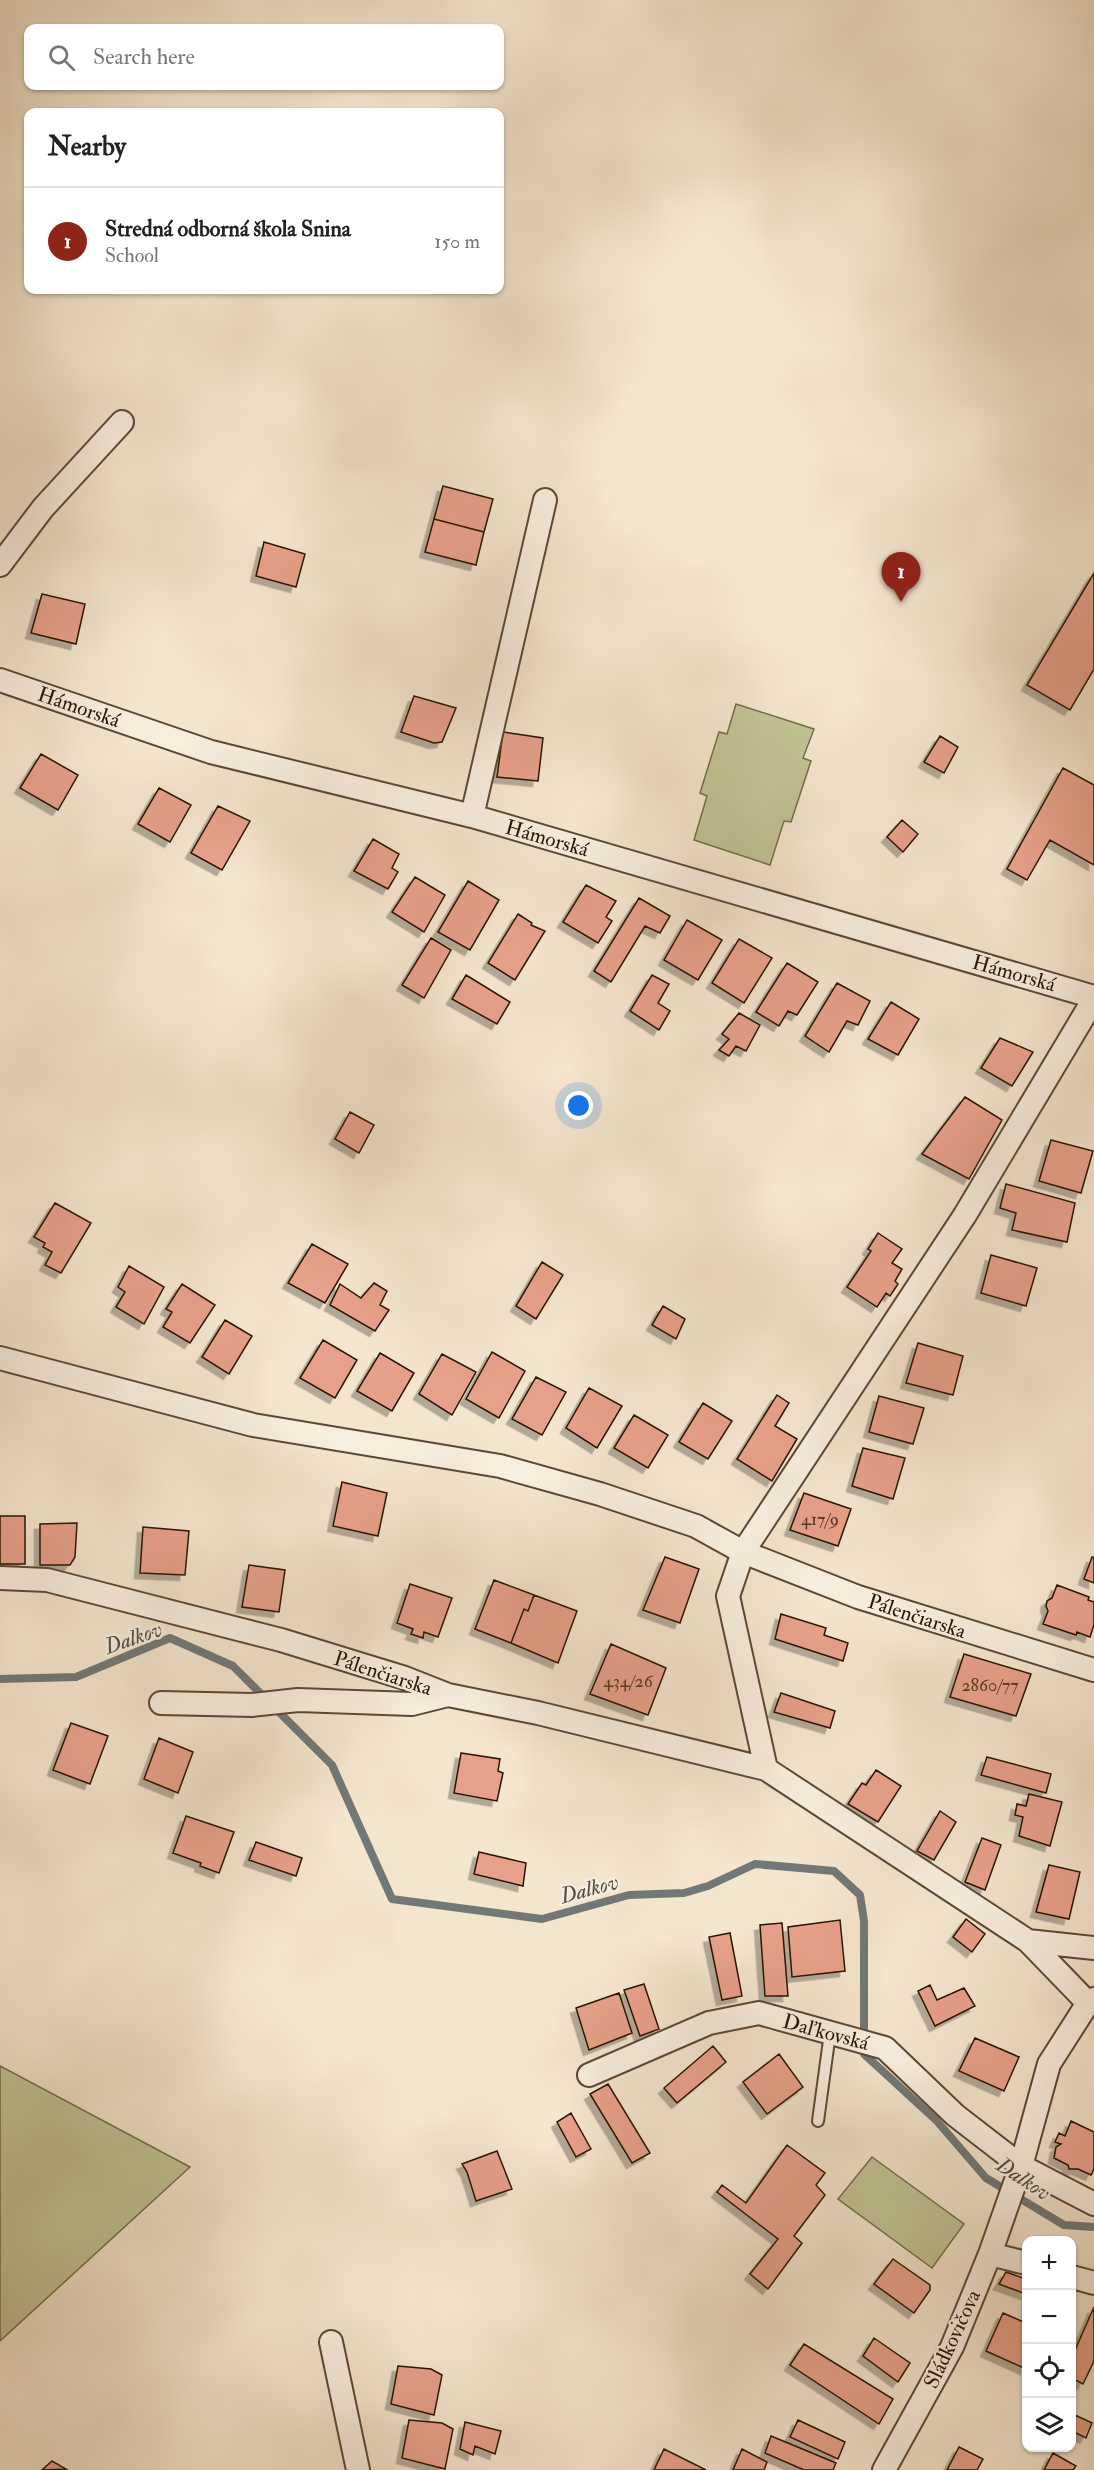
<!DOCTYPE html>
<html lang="en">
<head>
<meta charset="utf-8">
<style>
  body { margin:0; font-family:"IM FELL Double Pica",serif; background:#f2f2f2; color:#222 }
  .controls { position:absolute; right:18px; bottom:18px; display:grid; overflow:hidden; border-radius:12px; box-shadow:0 2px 4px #0004 }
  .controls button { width:54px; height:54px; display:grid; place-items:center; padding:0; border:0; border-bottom:2px solid #e0e0e0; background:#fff; color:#222; font:30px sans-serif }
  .you { position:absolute; left:579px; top:1106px; width:21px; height:21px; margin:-15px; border:4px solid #fff; border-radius:50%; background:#1a73e8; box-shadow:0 0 0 9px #1a73e833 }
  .badge { display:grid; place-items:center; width:39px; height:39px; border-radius:50%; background:#8f2418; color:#fff; font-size:20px; font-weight:700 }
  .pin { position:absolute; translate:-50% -50px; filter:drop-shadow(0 2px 3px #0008) }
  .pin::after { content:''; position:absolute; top:32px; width:21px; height:18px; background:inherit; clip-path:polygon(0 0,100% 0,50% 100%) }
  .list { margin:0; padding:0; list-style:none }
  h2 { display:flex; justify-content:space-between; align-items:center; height:78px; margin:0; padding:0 24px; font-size:26px }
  h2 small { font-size:20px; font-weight:400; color:#767676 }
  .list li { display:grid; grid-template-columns:39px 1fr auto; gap:18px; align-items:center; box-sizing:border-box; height:108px; padding:0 24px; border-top:2px solid #e0e0e0 }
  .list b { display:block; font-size:22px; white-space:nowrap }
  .list p { margin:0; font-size:20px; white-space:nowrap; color:#767676 }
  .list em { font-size:20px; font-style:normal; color:#767676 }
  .icon { flex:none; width:33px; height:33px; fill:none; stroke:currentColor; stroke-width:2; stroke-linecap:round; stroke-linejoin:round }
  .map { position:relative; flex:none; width:1094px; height:2470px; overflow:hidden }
  .search { position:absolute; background:#fff; box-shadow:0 2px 4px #0004; left:24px; top:24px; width:480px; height:66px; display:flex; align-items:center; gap:15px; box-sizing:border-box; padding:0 21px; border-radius:12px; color:#767676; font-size:22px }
  .panel { position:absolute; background:#fff; box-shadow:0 2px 4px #0004; left:24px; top:108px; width:480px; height:186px; border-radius:12px }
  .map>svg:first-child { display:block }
</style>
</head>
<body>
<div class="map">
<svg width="1094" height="2470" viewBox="0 0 1094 2470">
  <defs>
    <filter id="shadow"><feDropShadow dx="-5.5" dy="5.5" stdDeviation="0" flood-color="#0004"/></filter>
  </defs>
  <rect width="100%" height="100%" fill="#f4e5cd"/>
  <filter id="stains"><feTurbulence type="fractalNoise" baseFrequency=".00333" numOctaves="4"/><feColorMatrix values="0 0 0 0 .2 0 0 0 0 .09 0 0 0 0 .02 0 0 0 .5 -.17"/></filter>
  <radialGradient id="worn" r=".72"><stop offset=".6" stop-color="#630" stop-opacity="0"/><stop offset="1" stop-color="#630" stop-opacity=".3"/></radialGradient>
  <path fill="#c1c394" stroke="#756b4a" stroke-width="1.5" d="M 736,704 L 814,729 L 803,758 L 811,761 L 791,822 L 784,821 L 770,865 L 694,840 L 707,796 L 700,793 L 719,732 L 727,734 Z
    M 0,2066 L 190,2167 L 0,2341 Z
    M 872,2157 L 964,2224 L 932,2268 L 838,2199 Z"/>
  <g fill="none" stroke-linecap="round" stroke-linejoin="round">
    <path stroke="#727875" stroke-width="8" d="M 0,1679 L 76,1677 L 170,1638 L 233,1666 L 332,1765 L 392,1899 L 542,1919 L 629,1895 L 684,1893 L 708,1886 L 755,1864 L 834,1871 L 860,1895 L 864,1921 L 864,2054 L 936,2120 L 986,2178 L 1064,2225 L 1094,2227"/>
  </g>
  <path fill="#e7a089" stroke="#291300" stroke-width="1.5" filter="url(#shadow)" d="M 443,486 L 493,499 L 484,532 L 434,519 Z
    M 434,519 L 484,532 L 476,565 L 425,552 Z
    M 264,542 L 305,554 L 296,587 L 256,576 Z
    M 1094,573 L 1094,669 L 1070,710 L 1027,685 Z
    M 42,594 L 85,604 L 76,644 L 31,633 Z
    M 414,696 L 456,708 L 442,742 L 434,743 L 401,732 Z
    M 503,732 L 543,738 L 538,781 L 497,777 Z
    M 940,736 L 958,747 L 944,773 L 924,762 Z
    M 41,754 L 78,775 L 58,810 L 20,788 Z
    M 1063,768 L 1094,785 L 1094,865 L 1050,840 L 1027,880 L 1007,869 Z
    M 159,788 L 191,805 L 170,842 L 138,824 Z
    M 218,806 L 250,821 L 222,870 L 191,853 Z
    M 902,820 L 918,834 L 903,852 L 887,837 Z
    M 373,839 L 399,854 L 392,868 L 398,872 L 388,889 L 354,871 Z
    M 415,877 L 445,895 L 424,932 L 392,912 Z
    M 468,881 L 499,900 L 470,950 L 438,932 Z
    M 586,885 L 616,901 L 606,917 L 612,921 L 598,943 L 563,922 Z
    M 639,898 L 670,916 L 660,933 L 645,926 L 611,982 L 594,971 Z
    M 518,914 L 532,923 L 531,925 L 545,931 L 515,980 L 488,963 Z
    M 687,920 L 722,940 L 698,980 L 664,960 Z
    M 431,938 L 451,950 L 424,998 L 402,985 Z
    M 739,939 L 772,958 L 744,1003 L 712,983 Z
    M 787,963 L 818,982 L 797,1015 L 788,1011 L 779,1026 L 756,1012 Z
    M 466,975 L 510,1002 L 497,1024 L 452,999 Z
    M 652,975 L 669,984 L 658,1003 L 670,1011 L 659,1030 L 630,1011 Z
    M 837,983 L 870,1001 L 858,1025 L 847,1021 L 829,1052 L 805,1036 Z
    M 891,1002 L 919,1019 L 898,1055 L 868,1039 Z
    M 739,1013 L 760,1025 L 746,1051 L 736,1046 L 729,1056 L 719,1050 L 729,1039 L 722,1034 Z
    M 1000,1038 L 1033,1052 L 1012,1086 L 981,1068 Z
    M 965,1097 L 1002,1120 L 969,1179 L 922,1154 Z
    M 350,1112 L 374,1125 L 359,1153 L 335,1139 Z
    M 1051,1140 L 1093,1151 L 1081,1193 L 1039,1181 Z
    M 1006,1184 L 1075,1203 L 1067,1242 L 1012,1230 L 1016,1213 L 1000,1208 Z
    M 55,1203 L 91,1223 L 61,1273 L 45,1265 L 52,1252 L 43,1247 L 45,1243 L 34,1237 Z
    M 878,1233 L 902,1249 L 892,1263 L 902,1269 L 895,1281 L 898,1284 L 890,1296 L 886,1293 L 877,1307 L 847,1287 L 871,1251 L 868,1249 Z
    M 312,1244 L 348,1264 L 325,1303 L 288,1283 Z
    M 991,1255 L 1037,1268 L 1026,1306 L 981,1293 Z
    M 542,1262 L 563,1275 L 536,1319 L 516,1306 Z
    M 129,1266 L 164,1287 L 144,1324 L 116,1307 L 125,1292 L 118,1287 Z
    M 374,1283 L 387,1291 L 380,1305 L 389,1310 L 375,1331 L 330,1305 L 340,1284 L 361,1298 Z
    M 182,1284 L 215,1305 L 190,1343 L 163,1327 L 172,1312 L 166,1309 Z
    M 663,1306 L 685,1319 L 676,1339 L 652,1325 Z
    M 225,1320 L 252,1336 L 229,1374 L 202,1357 Z
    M 323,1340 L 357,1360 L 335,1398 L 300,1378 Z
    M 918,1343 L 963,1356 L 953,1395 L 906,1383 Z
    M 492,1352 L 525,1371 L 499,1418 L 466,1399 Z
    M 380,1353 L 414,1373 L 392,1411 L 357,1391 Z
    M 442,1354 L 476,1372 L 452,1415 L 419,1394 Z
    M 536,1377 L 566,1392 L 542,1435 L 512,1419 Z
    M 589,1388 L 622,1406 L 597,1448 L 566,1428 Z
    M 777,1395 L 789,1403 L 775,1426 L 797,1439 L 772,1481 L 737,1459 Z
    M 879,1396 L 924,1408 L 913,1444 L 869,1432 Z
    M 703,1403 L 732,1421 L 708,1459 L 679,1442 Z
    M 634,1415 L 668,1435 L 648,1468 L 614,1448 Z
    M 863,1448 L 905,1458 L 893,1499 L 852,1486 Z
    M 342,1482 L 387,1493 L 378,1536 L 333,1526 Z
    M 804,1493 L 851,1509 L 838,1546 L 790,1530 Z
    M 0,1516 L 25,1516 L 25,1564 L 0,1564 Z
    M 77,1523 L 75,1557 L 70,1565 L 40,1565 L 40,1524 Z
    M 143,1527 L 189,1531 L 185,1575 L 140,1573 Z
    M 665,1557 L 699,1569 L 680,1623 L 643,1610 Z
    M 1092,1557 L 1094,1558 L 1094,1583 L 1084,1579 Z
    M 249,1565 L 285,1570 L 279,1612 L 242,1607 Z
    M 494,1580 L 534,1595 L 528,1611 L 524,1609 L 511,1643 L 475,1629 Z
    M 410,1584 L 452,1598 L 438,1637 L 424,1632 L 423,1638 L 411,1634 L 413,1629 L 397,1623 Z
    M 1057,1585 L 1089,1597 L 1088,1600 L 1094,1602 L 1094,1625 L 1090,1637 L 1077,1632 L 1076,1635 L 1043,1624 L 1048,1611 L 1046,1606 L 1047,1601 L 1052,1598 Z
    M 534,1595 L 577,1611 L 558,1663 L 511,1643 L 524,1609 L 528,1611 Z
    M 781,1614 L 826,1628 L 824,1635 L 848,1643 L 843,1661 L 775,1639 Z
    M 611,1644 L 666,1668 L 648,1715 L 590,1694 Z
    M 964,1654 L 1031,1674 L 1016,1716 L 950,1697 Z
    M 781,1693 L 835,1711 L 830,1728 L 774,1712 Z
    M 71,1723 L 108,1736 L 90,1784 L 53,1770 Z
    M 159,1738 L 193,1752 L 178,1793 L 144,1779 Z
    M 461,1753 L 500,1759 L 498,1771 L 503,1773 L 497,1801 L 454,1793 Z
    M 987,1757 L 1051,1774 L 1046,1793 L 981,1775 Z
    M 876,1770 L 901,1786 L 878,1822 L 848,1804 L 862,1783 L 866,1785 Z
    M 1029,1794 L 1062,1802 L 1050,1846 L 1019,1836 L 1023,1817 L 1015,1815 L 1017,1804 L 1026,1806 Z
    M 940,1811 L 956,1822 L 934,1860 L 917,1851 Z
    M 186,1816 L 234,1832 L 219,1873 L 200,1866 L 201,1863 L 173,1853 Z
    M 982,1838 L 1001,1845 L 985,1890 L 965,1882 Z
    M 256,1842 L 302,1858 L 296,1876 L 249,1860 Z
    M 479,1852 L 526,1863 L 523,1886 L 474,1874 Z
    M 1049,1865 L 1080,1872 L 1069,1919 L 1036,1912 Z
    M 966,1919 L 985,1934 L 972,1952 L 953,1937 Z
    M 840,1920 L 845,1971 L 792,1977 L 788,1927 Z
    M 782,1923 L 788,1996 L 765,1996 L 760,1925 Z
    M 730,1933 L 742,1996 L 722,2000 L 709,1937 Z
    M 644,1984 L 659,2029 L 640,2036 L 624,1990 Z
    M 930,1985 L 937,2000 L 964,1988 L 975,2006 L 935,2026 L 918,1991 Z
    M 619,1993 L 632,2033 L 589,2050 L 576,2008 Z
    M 975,2038 L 1019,2057 L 1004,2091 L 959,2071 Z
    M 713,2046 L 726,2062 L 677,2103 L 664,2088 Z
    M 779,2054 L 803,2087 L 767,2114 L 743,2082 Z
    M 608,2084 L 650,2153 L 632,2163 L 590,2094 Z
    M 571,2113 L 591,2149 L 576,2157 L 557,2122 Z
    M 1071,2121 L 1094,2132 L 1094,2169 L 1091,2175 L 1078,2169 L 1069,2169 L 1068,2165 L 1054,2158 L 1056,2147 L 1061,2144 L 1055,2142 L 1059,2133 L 1065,2136 Z
    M 787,2145 L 825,2173 L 816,2185 L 825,2195 L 794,2236 L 802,2243 L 768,2289 L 750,2274 L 778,2239 L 717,2192 L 722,2185 L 746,2203 Z
    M 497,2151 L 512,2189 L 476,2201 L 467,2172 L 462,2164 Z
    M 893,2259 L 930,2285 L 930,2290 L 914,2313 L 874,2284 Z
    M 1006,2272 L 1026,2279 L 1026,2294 L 999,2284 Z
    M 1094,2307 L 1094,2361 L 1083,2384 L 1072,2378 L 1072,2357 Z
    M 1003,2313 L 1026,2323 L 1026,2369 L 986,2351 Z
    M 874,2338 L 910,2363 L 898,2382 L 863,2356 Z
    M 804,2344 L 893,2399 L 879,2424 L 790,2365 Z
    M 398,2366 L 431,2369 L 442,2375 L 434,2415 L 391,2404 Z
    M 1075,2415 L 1092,2423 L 1086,2438 L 1072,2431 L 1072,2421 Z
    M 409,2420 L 442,2423 L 453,2429 L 445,2469 L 402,2458 Z
    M 798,2420 L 845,2442 L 838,2459 L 790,2437 Z
    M 465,2422 L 501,2431 L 495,2454 L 475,2446 L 473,2455 L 460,2449 Z
    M 771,2436 L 836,2463 L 833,2470 L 804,2470 L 765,2453 Z
    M 959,2447 L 983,2459 L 977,2470 L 947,2470 Z
    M 664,2449 L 706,2470 L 654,2470 Z
    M 742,2449 L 767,2462 L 764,2470 L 733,2470 Z
    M 1053,2453 L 1076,2466 L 1073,2470 L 1044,2470 Z
    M 52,2461 L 66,2469 L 42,2470 Z"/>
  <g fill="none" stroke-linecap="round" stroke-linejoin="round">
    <defs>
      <path id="service" d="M 818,2121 L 830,2033"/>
      <path id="minor" d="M 0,565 L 43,508 L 122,422
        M 0,680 L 211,752 L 472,816 L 1094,997
        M 472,816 L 545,500
        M 1094,999 L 965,1215 L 743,1552 L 728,1596 L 766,1769 L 1028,1941 L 1094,1948
        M 0,1358 L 253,1425 L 500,1466 L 600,1494 L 696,1526 L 743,1552 L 858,1597 L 1094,1670
        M 0,1578 L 47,1580 L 281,1640 L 405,1678 L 448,1695 L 538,1713 L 766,1769
        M 161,1703 L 252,1705 L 298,1700 L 412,1704 L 448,1695
        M 1028,1941 L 1088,2003
        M 589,2075 L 709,2023 L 759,2013 L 885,2048 L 955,2115 L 1021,2166 L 1094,2204
        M 990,2254 L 1026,2263
        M 1072,2277 L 1094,2283
        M 331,2342 L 358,2470
        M 884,2470 L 952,2347 L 990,2254 L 1021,2166 L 1049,2064 L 1088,2003 L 1094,1999"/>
    </defs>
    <use href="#service" stroke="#5c4833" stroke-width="14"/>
    <use href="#minor" stroke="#5c4833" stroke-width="26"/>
    <use href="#service" stroke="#f8eede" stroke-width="10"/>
    <use href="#minor" stroke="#f8eede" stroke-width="22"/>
  </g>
  <g text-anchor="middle" stroke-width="5" stroke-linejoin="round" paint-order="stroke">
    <g font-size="18" fill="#583622">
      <text x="820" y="1525">417/9</text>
      <text x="628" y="1687">434/26</text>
      <text x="990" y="1691">2860/77</text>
    </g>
    <g font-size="21" fill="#291300" stroke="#f8eede">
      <text transform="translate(79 707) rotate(19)" y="7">Hámorská</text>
      <text transform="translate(547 838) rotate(16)" y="7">Hámorská</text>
      <text transform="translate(1014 973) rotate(16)" y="7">Hámorská</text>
      <text transform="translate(917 1616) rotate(18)" y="7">Pálenčiarska</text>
      <text transform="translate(383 1673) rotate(18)" y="7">Pálenčiarska</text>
      <text transform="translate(826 2032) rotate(15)" y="7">Daľkovská</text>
      <text transform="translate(952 2339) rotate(-65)" y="7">Sládkovičova</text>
    </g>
    <g font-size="22" font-style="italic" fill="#534e44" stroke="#f8eede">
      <text transform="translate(133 1637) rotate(-19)" y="8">Dalkov</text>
      <text transform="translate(589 1888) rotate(-15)" y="8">Dalkov</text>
      <text transform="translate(1024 2178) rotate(33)" y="8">Dalkov</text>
    </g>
  </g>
  <rect width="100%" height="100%" filter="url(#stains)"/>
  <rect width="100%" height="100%" fill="url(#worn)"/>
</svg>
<div class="controls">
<button>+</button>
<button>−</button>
<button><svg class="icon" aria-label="locate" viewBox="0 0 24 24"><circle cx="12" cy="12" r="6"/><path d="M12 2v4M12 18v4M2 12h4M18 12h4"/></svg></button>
<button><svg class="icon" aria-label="layers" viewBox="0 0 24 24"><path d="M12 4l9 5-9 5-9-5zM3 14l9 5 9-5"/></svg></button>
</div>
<div class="you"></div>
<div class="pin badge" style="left:901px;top:602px">1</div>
<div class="search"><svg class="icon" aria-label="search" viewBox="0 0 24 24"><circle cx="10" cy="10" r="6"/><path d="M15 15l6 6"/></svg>Search here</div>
<section class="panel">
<h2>Nearby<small></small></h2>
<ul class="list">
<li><span class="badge">1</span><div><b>Stredná odborná škola Snina</b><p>School</p></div><em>150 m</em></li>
</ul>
</section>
</div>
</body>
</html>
